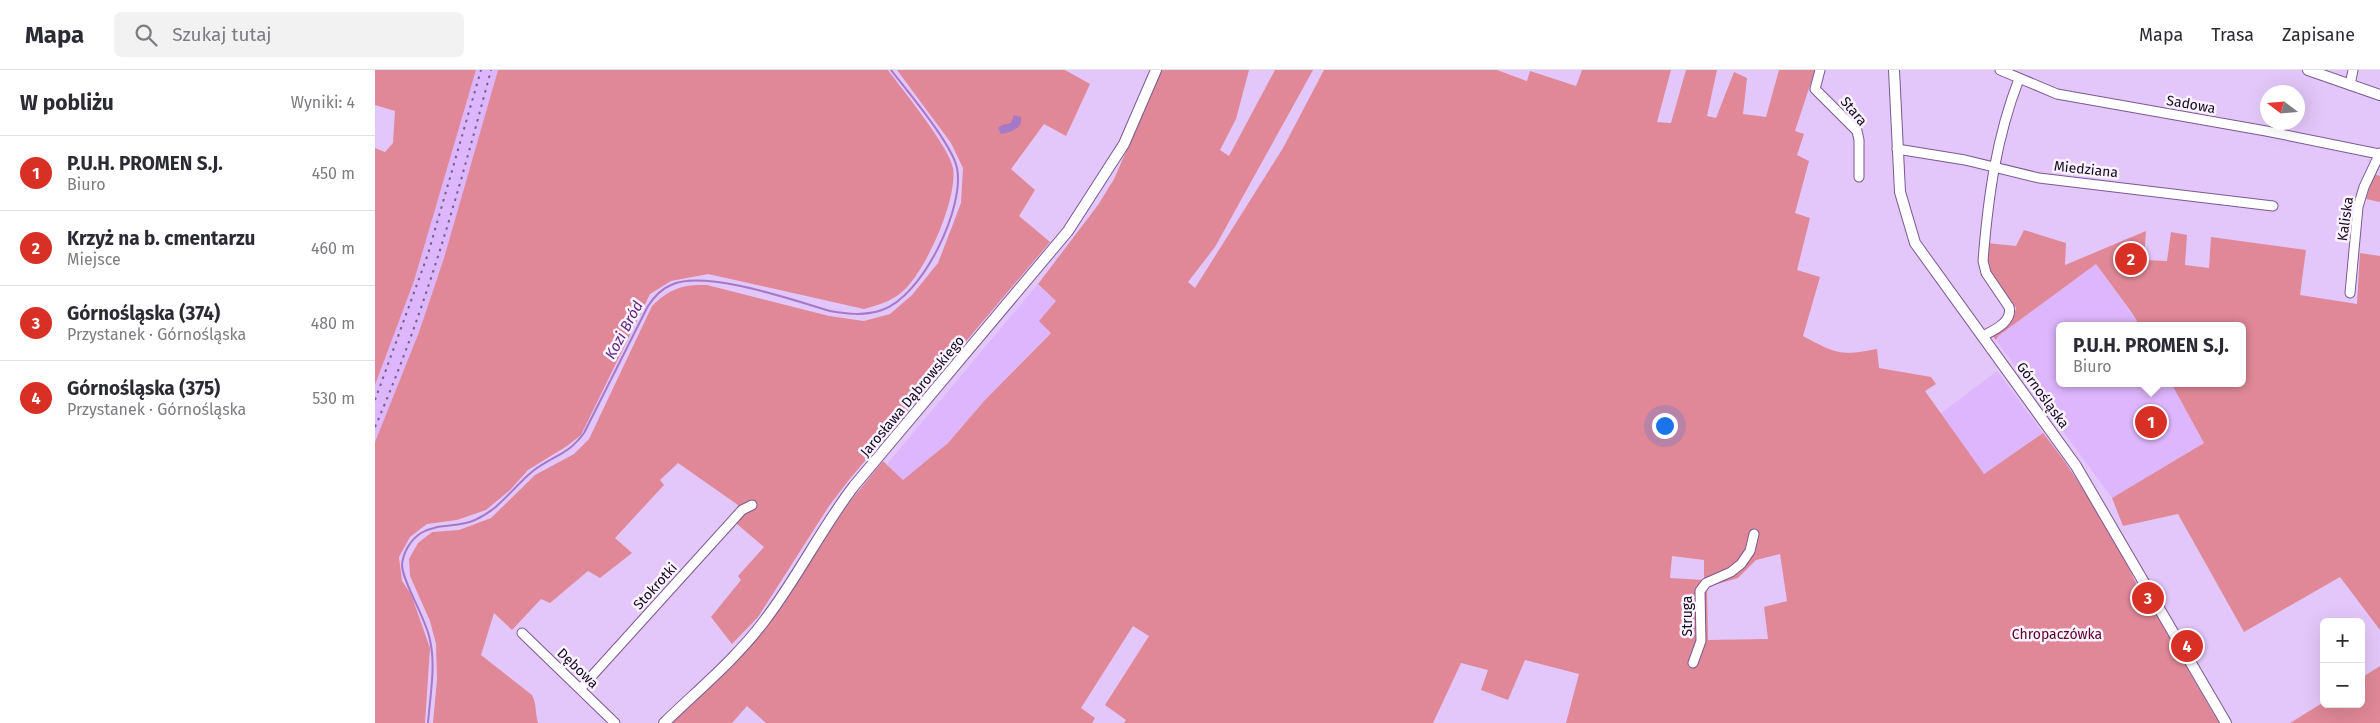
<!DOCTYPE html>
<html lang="pl">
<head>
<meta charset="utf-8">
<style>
  body { margin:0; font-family:"Fira Sans",sans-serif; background:#f2f2f3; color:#2b2b33 }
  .controls { position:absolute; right:15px; bottom:15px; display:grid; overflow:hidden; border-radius:8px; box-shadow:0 5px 20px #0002 }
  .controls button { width:45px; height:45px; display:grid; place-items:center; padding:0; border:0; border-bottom:1px solid #e1e1e2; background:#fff; color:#2b2b33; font:25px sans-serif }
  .compass { position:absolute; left:1885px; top:15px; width:45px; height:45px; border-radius:50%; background:#fff; box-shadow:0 5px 20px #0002; rotate:286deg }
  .you { position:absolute; left:1289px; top:355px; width:18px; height:18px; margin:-12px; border:4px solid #fff; border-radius:50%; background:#1a73e8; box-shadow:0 0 0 8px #1a73e833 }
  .badge { display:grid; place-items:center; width:32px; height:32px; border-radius:50%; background:#d93025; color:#fff; font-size:16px; font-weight:700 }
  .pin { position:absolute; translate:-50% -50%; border:2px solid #fff; box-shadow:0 1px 5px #0006 }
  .popup { position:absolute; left:1681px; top:252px; width:190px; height:65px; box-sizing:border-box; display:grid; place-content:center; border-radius:8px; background:#fff; filter:drop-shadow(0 1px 4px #0005); font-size:16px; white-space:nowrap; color:#7c7c81 }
  .popup b { font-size:19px; color:#2b2b33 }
  .popup::after { content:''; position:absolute; left:50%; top:100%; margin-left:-10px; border:10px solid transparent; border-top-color:#fff }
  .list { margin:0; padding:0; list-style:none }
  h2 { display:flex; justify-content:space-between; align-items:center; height:65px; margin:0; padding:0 20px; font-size:21px }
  h2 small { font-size:16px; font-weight:400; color:#7c7c81 }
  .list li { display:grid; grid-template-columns:32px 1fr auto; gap:15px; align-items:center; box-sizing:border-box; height:75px; padding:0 20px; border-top:1px solid #e1e1e2 }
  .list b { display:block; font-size:19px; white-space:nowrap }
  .list p { margin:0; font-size:16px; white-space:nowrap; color:#7c7c81 }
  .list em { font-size:16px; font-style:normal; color:#7c7c81 }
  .icon { flex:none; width:28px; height:28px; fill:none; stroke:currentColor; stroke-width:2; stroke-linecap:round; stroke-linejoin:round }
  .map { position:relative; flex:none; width:2005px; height:653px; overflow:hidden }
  header { display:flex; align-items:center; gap:30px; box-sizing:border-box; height:70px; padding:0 25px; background:#fff; border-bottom:1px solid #e1e1e2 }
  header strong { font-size:24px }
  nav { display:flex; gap:28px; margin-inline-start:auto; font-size:18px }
  .search { width:350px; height:45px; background:#f2f2f3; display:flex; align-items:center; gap:12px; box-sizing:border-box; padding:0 18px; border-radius:8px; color:#7c7c81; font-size:19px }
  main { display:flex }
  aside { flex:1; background:#fff }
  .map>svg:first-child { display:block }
</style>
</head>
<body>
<header>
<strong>Mapa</strong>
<div class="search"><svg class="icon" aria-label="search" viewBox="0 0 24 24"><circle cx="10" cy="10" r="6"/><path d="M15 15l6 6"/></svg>Szukaj tutaj</div>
<nav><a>Mapa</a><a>Trasa</a><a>Zapisane</a></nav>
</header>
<main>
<aside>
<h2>W pobliżu<small>Wyniki: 4</small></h2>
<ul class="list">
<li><span class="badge">1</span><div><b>P.U.H. PROMEN S.J.</b><p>Biuro</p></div><em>450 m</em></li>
<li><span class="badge">2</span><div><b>Krzyż na b. cmentarzu</b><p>Miejsce</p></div><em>460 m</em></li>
<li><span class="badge">3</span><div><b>Górnośląska (374)</b><p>Przystanek · Górnośląska</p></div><em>480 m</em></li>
<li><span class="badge">4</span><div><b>Górnośląska (375)</b><p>Przystanek · Górnośląska</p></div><em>530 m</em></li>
</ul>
</aside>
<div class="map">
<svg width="2005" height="653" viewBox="0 0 2005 653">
  <rect width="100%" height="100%" fill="#e3c7fa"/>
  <path fill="#deb6fd" d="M 101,0 L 123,0 L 69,188 L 44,262 L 0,372 L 0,315 L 39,211 Z
    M 1721,194 L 1765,256 L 1685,256 L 1685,313 L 1796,313 L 1829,373 L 1737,428 L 1621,270 L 1622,266 Z
    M 663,214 L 681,231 L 676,262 L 610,330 L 573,373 L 528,410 L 512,394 Z
    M 1622,301 L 1668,363 L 1609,404 L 1565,344 Z"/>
  <path fill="#e08897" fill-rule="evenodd" d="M 0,0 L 101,0 L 39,211 L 0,315 L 0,78 L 10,82 L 18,73 L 20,41 L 0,35 Z
    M 123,0 L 513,0 C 527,19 575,78 578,98 C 583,129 550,203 527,222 C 515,232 503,235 489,239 L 333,204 L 296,211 L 275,224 L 206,365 L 192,376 L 153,400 L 135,420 L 111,440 L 82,450 L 52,454 L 35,467 L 24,487 L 27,511 L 36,524 L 55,578 L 50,653 L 0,653 L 0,372 L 44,262 L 69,188 Z
    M 522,0 L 690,0 L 715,14 L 691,66 L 669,54 L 636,99 L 660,120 L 644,146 L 675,172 L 473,411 L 454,436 L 383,547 L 357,574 L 336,547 L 366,510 L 363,506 L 389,477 L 362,454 L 363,435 L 303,393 L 285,410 L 289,415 L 240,468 L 257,483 L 225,508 L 213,501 L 175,533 L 166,529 L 137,560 L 119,543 L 106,585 L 157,625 C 162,635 160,643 163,653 L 58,653 L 62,609 L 61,574 L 55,551 L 35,506 L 34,489 L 43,473 L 57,462 L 84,460 L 116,448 L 160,405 L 199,384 L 214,369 L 277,236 C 294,219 308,214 332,215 L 454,246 L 489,251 L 515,244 L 537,225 L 563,193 L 586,133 L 588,98 L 576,73 Z
    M 787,0 L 874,0 L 861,49 L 845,80 L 854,86 L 900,0 L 938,0 L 840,177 L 813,212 L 820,218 L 908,78 L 949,0 L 1122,0 L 1152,11 L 1155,1 L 1201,16 L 1207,0 L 1296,0 L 1282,52 L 1296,53 L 1311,0 L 1342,0 L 1332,46 L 1341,48 L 1359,2 L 1372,8 L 1368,44 L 1391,47 L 1404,0 L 1440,0 L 1420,61 L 1429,64 L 1422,85 L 1434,91 L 1420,143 L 1435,148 L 1422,200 L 1445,207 L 1428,266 C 1461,284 1466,286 1502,279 L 1504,298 L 1556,307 L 1561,314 L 1550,321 L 1609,404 L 1668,363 C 1701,404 1723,443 1749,488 C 1758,505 1766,529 1779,541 L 1844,653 L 1191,653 L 1204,604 L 1150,590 L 1133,630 L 1106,620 L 1113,600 L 1086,593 L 1058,653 L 749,653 L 751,650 L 730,635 L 774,566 L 758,556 L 706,638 L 720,648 L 717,653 L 391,653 L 372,636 L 357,653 L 296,653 L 388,561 L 409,534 L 465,444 L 508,391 L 528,410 L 573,373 L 610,330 L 676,263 L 664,251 L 681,231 L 663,214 L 723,135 L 739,109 ZM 1405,484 L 1412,531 L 1389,537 L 1393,569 L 1333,570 L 1332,517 L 1363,508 L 1381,490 ZM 1297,486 L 1329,490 L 1329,510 L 1295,508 Z
    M 1999,104 L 2005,106 L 2005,132 L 1991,129 Z
    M 1649,160 L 1691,173 L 1690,195 L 1771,161 L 1769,190 L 1792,191 L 1796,162 L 1812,165 L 1810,195 L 1834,198 L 1836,167 L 1931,180 L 1925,225 L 1982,234 L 1985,183 L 2005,186 L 2005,560 L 1965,507 L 1869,562 L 1803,444 L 1748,456 L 1737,428 L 1829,373 L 1796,313 L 1867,313 L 1867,256 L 1765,256 L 1757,243 L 1721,194 L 1623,266 L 1621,270 L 1617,265 C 1628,257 1639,252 1641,238 L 1612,198 L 1612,173 L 1641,176 Z
    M 2005,596 L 2005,653 L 1915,653 L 1949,632 L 1949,634 L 1986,634 L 1986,608 Z"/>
  <path fill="#a678c8" d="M 639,45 L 646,47 C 648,59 636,62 626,64 L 623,58 L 627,55 L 636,53 Z"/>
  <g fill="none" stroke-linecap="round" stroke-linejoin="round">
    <path stroke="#a678c8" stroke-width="2" d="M 53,653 C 55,626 61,596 55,570 C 51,548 27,511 27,495 C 28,483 35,470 46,463 C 62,453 83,458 100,450 C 125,439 138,417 158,401 C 179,385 193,385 209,363 L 273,236 C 279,227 286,219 296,215 C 329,199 418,230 455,241 C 472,244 490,246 507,240 C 547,227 590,138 582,98 C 577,74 533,22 516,0"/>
    <defs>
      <path id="minor" d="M 1445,0 L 1440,19 L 1482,61 L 1484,70 L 1484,107
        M 1625,0 L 1682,24 L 1891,61 L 2004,84
        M 1975,15 L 1978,0
        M 1522,79 L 1590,90 L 1664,108 L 1898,136
        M 1975,223 L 1983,137 L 1989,117 L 2005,83
        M 1608,266 C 1619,260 1638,252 1634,237 L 1611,203 L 1608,191 C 1613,128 1621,68 1644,9
        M 147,563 L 240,653
        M 1318,593 L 1326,571 L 1325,521 L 1331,513 L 1356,502 L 1366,494 L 1375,481 L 1379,464
        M 206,618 L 367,440 L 377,435"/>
      <path id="tertiary" d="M 1519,0 L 1525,122 L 1540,173 L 1701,396 L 1851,653
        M 1933,0 L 2005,25
        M 289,653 C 323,620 362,588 390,550 C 423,507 446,459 479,416 L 693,161 L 749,74 L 781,0"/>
    </defs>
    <use href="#minor" stroke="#795992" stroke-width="11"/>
    <use href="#tertiary" stroke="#795992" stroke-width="12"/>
    <use href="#minor" stroke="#fff" stroke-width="9"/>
    <use href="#tertiary" stroke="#fff" stroke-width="10"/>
    <path stroke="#756185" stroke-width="2" stroke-dasharray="2.5 5" stroke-linecap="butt" d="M 0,330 L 53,184 L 106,0
      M 0,357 C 50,242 84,121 116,0"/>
  </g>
  <g text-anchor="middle" stroke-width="5" stroke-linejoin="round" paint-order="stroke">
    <g font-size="14" fill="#16091f" stroke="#f9f2ff">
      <text transform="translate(1816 34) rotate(10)" y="5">Sadowa</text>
      <text transform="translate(1479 41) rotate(50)" y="5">Stara</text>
      <text transform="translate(1711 99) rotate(6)" y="5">Miedziana</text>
      <text transform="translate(1970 149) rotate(-82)" y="5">Kaliska</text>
      <text transform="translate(1668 325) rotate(54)" y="5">Górnośląska</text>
      <text transform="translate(537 326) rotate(-50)" y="5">Jarosława Dąbrowskiego</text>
      <text transform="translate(280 516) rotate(-48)" y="5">Stokrotki</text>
      <text transform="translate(1312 546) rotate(-90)" y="5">Struga</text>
      <text transform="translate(203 598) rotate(44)" y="5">Dębowa</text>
    </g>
    <g font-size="14" fill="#600123" stroke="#f9f2ff">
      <text x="1682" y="569">Chropaczówka</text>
    </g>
    <g font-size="15" font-style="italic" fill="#622686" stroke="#f9f2ff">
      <text transform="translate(249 260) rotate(-62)" y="5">Kozi Bród</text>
    </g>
  </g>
</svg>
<div class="controls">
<button>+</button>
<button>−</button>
</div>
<svg class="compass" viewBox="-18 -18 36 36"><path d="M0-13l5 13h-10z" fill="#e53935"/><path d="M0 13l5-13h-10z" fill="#7c7c81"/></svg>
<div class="you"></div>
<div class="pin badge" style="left:1776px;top:352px">1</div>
<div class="popup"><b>P.U.H. PROMEN S.J.</b>Biuro</div>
<div class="pin badge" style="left:1756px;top:189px">2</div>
<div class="pin badge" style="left:1773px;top:528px">3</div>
<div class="pin badge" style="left:1812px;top:576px">4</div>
</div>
</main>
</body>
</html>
